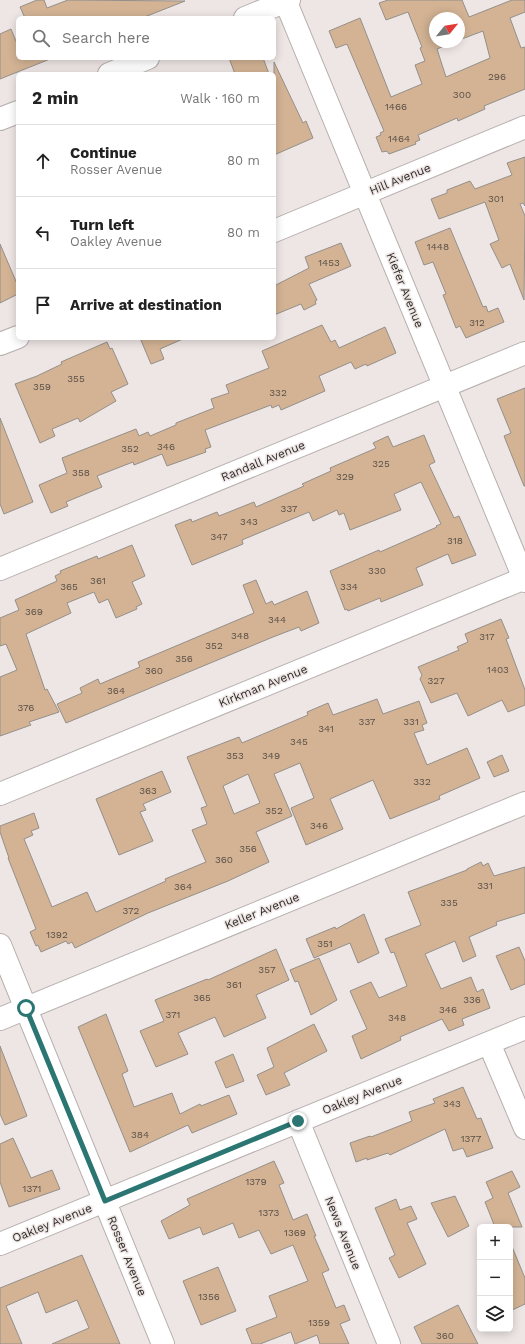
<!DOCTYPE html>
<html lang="en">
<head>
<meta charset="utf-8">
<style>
  body { margin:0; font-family:"Work Sans",sans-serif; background:#f6f6f6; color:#222 }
  .controls { position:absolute; right:12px; bottom:12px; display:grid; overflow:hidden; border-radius:6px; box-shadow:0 2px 10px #0003 }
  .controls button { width:36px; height:36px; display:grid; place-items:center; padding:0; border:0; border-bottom:1px solid #e0e0e0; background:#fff; color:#222; font:20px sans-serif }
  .compass { position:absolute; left:429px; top:12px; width:36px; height:36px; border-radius:50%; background:#fff; box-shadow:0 2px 10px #0003; rotate:60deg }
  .stop { position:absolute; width:12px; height:12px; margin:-9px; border:3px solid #2b7572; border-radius:50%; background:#fff }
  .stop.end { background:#2b7572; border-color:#fff; box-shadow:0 1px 4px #0008 }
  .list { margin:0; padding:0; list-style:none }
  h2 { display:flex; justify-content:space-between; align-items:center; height:52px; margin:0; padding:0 16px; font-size:17px }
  h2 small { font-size:13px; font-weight:400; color:#767676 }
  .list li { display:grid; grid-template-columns:26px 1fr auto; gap:12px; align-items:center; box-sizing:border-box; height:72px; padding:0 16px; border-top:1px solid #e0e0e0 }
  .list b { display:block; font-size:15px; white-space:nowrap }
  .list p { margin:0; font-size:13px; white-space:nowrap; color:#767676 }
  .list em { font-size:13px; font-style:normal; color:#767676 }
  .icon { flex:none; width:22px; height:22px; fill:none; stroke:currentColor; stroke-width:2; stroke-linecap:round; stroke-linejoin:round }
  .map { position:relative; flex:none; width:525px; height:1344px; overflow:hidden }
  .search { position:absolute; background:#fff; box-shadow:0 2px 10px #0003; left:16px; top:16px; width:260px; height:44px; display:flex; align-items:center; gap:10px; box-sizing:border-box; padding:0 14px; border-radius:6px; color:#767676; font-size:15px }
  .panel { position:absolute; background:#fff; box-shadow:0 2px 10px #0003; left:16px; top:72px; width:260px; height:268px; border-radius:6px }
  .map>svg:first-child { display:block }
</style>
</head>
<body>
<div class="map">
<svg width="525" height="1344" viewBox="0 0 525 1344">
  <rect width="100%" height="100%" fill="#eee6e4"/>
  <path fill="#d3b394" stroke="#948f8a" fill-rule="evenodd" d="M 37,0 L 44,0 L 47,8 L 68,0 L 185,1 L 142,18 L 25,18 L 20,7 Z
    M 388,0 L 462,0 L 469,17 L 512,0 L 525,0 L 525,12 L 510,18 L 521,48 L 525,47 L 525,89 L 484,106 L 485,109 L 458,121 L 457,118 L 418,135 L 420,140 L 415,142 L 416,144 L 389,154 L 387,151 L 382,152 L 376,137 L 381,135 L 380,133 L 384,131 L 347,44 L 336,48 L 329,31 L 360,18 L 391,97 L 422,84 L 415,65 L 425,61 L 420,48 L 422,47 L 408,12 L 386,20 L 379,3 ZM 435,18 L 459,18 L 459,40 L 483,31 L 490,58 L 446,77 L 437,49 L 454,42 L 435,42 Z
    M 11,29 L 18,46 L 18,58 L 50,59 L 0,79 L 0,34 Z
    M 229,58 L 263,58 L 269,74 L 235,74 Z
    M 274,62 L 303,123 L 306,121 L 313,138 L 274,155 Z
    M 525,157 L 525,206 L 523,203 L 520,204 L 525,216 L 524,300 L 510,264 L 502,268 L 490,244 L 499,240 L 485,202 L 439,219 L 431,199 L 447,193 L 447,190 L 470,181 L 475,189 L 512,175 L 507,163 Z
    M 450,228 L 483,307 L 486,306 L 488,312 L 498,308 L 504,322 L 466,338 L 460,326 L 456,328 L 443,295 L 446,294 L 433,262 L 424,265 L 415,242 Z
    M 341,243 L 351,266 L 309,284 L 317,300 L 315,301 L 316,304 L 304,310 L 301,304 L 274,315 L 274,286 L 309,268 L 305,257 Z
    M 0,244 L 18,286 L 18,294 L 0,303 Z
    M 322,325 L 331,342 L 335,340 L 339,348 L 385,327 L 396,353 L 367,366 L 366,364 L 355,369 L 351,362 L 319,376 L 325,391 L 281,410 L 279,405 L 272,408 L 271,405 L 205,430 L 211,447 L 205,449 L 206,452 L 167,466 L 162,454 L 134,465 L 133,462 L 97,476 L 102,487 L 66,502 L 68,506 L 51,513 L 39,485 L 67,473 L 62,458 L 136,429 L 139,436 L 148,432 L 150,436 L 176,425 L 176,423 L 214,408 L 211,399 L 229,393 L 226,385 L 269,368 L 262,351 Z
    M 140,338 L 185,338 L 160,349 L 164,359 L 151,364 Z
    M 107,342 L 110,349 L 112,348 L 128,384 L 111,392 L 116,401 L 80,422 L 78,418 L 52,429 L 55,436 L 40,443 L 15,384 L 37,376 L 62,364 L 61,362 Z
    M 525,388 L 525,486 L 524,486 L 504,436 L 511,433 L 497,399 Z
    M 0,418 L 33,502 L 4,514 L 0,504 Z
    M 424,435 L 435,462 L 429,465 L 454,518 L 459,516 L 476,555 L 452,564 L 448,554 L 416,568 L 423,585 L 381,602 L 380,598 L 348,611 L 347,609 L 345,610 L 330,571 L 379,550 L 380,552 L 437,527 L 436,526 L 441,524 L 421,482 L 394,494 L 401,510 L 350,530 L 344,513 L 339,515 L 337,510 L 313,521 L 309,512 L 242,540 L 243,544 L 192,565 L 175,525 L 191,519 L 192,522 L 217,512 L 219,516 L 254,502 L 256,507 L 304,486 L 302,484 L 331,471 L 330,468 L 374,449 L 376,448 L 373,443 L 388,436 L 393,447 Z
    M 132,545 L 145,576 L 132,582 L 142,604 L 136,607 L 137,609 L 116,618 L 108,599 L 99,603 L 94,592 L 67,603 L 71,613 L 26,634 L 45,690 L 47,689 L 59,712 L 29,722 L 31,725 L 0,736 L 0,677 L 17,670 L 6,644 L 0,646 L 0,618 L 19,610 L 15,600 L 57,581 L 55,576 L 61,573 L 60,571 L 97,556 L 98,559 Z
    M 256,580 L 266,604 L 272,601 L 274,605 L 307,591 L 319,623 L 301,631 L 299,627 L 273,637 L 66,723 L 57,704 L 82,693 L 80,688 L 98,679 L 100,684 L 140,667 L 138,662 L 254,613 L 243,585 Z
    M 501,619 L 509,638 L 506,639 L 525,690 L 525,705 L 508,712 L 502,700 L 468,716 L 457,693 L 431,703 L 420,679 L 422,675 L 418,667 L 459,650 L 457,647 L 468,642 L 465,634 Z
    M 377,699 L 383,714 L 419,701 L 427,723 L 422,725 L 424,730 L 414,733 L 427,765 L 467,748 L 480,778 L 439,796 L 440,799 L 390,819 L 373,780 L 330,799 L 343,829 L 306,845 L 291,808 L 314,798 L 300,763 L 274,774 L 292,816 L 256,832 L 269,862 L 228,881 L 148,913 L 75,948 L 72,942 L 68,944 L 66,941 L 41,952 L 38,945 L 36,946 L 30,932 L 36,929 L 8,858 L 9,858 L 0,832 L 0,826 L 34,813 L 39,828 L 31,831 L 33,835 L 24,839 L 52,907 L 87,892 L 96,912 L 166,881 L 165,879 L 206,862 L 192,830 L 207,824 L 201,808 L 207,806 L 187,757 L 239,737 L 242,743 L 308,715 L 307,712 L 328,703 L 333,715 ZM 248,774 L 260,803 L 234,814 L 223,786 Z
    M 502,755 L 509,771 L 494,777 L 487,762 Z
    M 162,771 L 171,792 L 143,804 L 146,810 L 140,812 L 153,841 L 119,855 L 96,799 Z
    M 481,862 L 483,866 L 488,863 L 494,876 L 525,867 L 525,913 L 496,922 L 497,925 L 469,937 L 476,956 L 463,962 L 455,941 L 425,954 L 441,989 L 471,977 L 477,992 L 483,989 L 490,1008 L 462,1019 L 464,1025 L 449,1031 L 442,1019 L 400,1037 L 401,1040 L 361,1059 L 352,1036 L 367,1029 L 350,991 L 371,982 L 379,998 L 407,986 L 394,952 L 391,953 L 385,939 L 421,925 L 408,892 L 467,870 L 467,869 Z
    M 364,914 L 379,953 L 358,963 L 350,943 L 314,958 L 306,939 L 335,927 L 336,929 Z
    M 519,947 L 525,961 L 525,984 L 511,990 L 496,956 Z
    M 276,949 L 289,980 L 256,995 L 266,1018 L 224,1037 L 215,1017 L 178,1033 L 188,1054 L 156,1067 L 140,1031 L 164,1021 L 155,1000 L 207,979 L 208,980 Z
    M 319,958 L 337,1000 L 311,1015 L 298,981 L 295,982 L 290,970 Z
    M 106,1014 L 128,1071 L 122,1074 L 134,1107 L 172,1093 L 180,1114 L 200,1104 L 201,1106 L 229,1095 L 237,1114 L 192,1133 L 188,1125 L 130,1152 L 78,1027 Z
    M 314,1024 L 327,1051 L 284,1073 L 290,1085 L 266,1095 L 257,1075 L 274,1067 L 267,1048 Z
    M 0,1046 L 27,1116 L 5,1125 L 0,1114 Z
    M 233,1054 L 244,1081 L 226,1088 L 215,1062 Z
    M 463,1087 L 477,1119 L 481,1118 L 493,1148 L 467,1157 L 463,1148 L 453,1151 L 445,1129 L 390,1155 L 388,1153 L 367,1160 L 367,1158 L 356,1162 L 350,1143 L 370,1136 L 371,1137 L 412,1121 L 409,1112 L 435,1103 L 433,1099 Z
    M 13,1138 L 31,1178 L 52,1170 L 60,1189 L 9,1207 L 0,1182 L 0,1144 Z
    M 274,1161 L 284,1183 L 279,1185 L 293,1220 L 307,1214 L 316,1236 L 314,1236 L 329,1270 L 322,1273 L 336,1308 L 344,1305 L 350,1320 L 340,1324 L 349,1344 L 320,1344 L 317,1335 L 295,1344 L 291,1332 L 260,1344 L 252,1344 L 246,1329 L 277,1317 L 269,1296 L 308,1281 L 293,1245 L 271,1254 L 259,1230 L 239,1238 L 233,1223 L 203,1235 L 200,1227 L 169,1239 L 161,1221 L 190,1205 L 187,1199 Z
    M 512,1171 L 520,1187 L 508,1193 L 522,1227 L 495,1227 L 485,1202 L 493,1198 L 486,1182 Z
    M 455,1196 L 469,1226 L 448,1237 L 431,1203 Z
    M 396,1199 L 400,1210 L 411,1206 L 417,1219 L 407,1223 L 426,1264 L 399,1278 L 389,1258 L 395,1255 L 375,1208 Z
    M 510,1242 L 525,1278 L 525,1304 L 510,1311 Z
    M 82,1255 L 120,1344 L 52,1344 L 89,1328 L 77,1300 L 46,1313 L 38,1292 L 6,1306 L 22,1344 L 0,1344 L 0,1288 Z
    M 218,1267 L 236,1311 L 201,1325 L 183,1281 Z
    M 458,1305 L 478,1344 L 422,1344 L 414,1327 Z"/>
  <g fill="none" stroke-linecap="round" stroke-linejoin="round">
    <defs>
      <path id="minor" d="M 285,0 L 525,581
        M 245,18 L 289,0
        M 109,74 L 148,58
        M 0,119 L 18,112
        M 274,231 L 525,127
        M 0,344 L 18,337
        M 0,569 L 525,353
        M 0,794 L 525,578
        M 0,945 L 163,1344
        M 0,1019 L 525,803
        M 489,1043 L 525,1128
        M 298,1121 L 389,1344
        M 0,1244 L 525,1028"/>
    </defs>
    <use href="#minor" stroke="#b6afad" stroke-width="24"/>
    <use href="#minor" stroke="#fff" stroke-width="22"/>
  </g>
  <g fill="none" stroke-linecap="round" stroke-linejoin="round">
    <path stroke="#2b7572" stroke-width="5" d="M 26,1008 L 105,1201 L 298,1121"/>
  </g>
  <g text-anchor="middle" stroke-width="3" stroke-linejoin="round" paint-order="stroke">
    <g font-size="10" fill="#5a4f47">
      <text x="497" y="80">296</text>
      <text x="462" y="98">300</text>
      <text x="396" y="110">1466</text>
      <text x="399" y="142">1464</text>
      <text x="496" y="202">301</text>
      <text x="438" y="250">1448</text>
      <text x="329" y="266">1453</text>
      <text x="477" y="326">312</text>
      <text x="76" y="382">355</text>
      <text x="42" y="390">359</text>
      <text x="278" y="396">332</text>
      <text x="166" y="450">346</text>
      <text x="130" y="452">352</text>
      <text x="381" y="467">325</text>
      <text x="81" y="476">358</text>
      <text x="345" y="480">329</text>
      <text x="289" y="512">337</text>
      <text x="249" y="525">343</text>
      <text x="219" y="540">347</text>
      <text x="455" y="544">318</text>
      <text x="377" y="574">330</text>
      <text x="98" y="584">361</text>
      <text x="69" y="590">365</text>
      <text x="349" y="590">334</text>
      <text x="34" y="615">369</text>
      <text x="277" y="623">344</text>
      <text x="240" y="639">348</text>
      <text x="487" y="640">317</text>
      <text x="214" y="649">352</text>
      <text x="184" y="662">356</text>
      <text x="498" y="673">1403</text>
      <text x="154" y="674">360</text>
      <text x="436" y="684">327</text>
      <text x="116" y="694">364</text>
      <text x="26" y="711">376</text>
      <text x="367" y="725">337</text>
      <text x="411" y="725">331</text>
      <text x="326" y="732">341</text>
      <text x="299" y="745">345</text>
      <text x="235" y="759">353</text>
      <text x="271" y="759">349</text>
      <text x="422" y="785">332</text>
      <text x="148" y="794">363</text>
      <text x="274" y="814">352</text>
      <text x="319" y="829">346</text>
      <text x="248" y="852">356</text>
      <text x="224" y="863">360</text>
      <text x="485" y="889">331</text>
      <text x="183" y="890">364</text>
      <text x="449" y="906">335</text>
      <text x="131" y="914">372</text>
      <text x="57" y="938">1392</text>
      <text x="325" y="947">351</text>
      <text x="267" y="973">357</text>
      <text x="234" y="988">361</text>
      <text x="202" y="1001">365</text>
      <text x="472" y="1003">336</text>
      <text x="448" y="1013">346</text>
      <text x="173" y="1018">371</text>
      <text x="397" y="1021">348</text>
      <text x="452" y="1107">343</text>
      <text x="140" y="1138">384</text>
      <text x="471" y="1142">1377</text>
      <text x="256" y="1185">1379</text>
      <text x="32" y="1192">1371</text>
      <text x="269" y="1216">1373</text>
      <text x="295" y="1236">1369</text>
      <text x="209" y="1300">1356</text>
      <text x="319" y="1326">1359</text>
      <text x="445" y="1339">360</text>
    </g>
    <g font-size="12" fill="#312e2d" stroke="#eee6e4">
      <text transform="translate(400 179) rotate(-22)" y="4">Hill Avenue</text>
      <text transform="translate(405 290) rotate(68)" y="4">Kiefer Avenue</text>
      <text transform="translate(263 461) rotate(-22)" y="4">Randall Avenue</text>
      <text transform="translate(263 686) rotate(-22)" y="4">Kirkman Avenue</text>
      <text transform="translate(262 911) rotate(-22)" y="4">Keller Avenue</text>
      <text transform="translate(362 1095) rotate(-22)" y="4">Oakley Avenue</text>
      <text transform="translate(52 1223) rotate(-22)" y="4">Oakley Avenue</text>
      <text transform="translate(343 1233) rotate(68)" y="4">News Avenue</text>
      <text transform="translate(127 1256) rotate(68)" y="4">Rosser Avenue</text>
    </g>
  </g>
</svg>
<div class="controls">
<button>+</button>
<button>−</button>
<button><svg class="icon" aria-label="layers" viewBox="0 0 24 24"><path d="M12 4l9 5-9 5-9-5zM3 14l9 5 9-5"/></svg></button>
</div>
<svg class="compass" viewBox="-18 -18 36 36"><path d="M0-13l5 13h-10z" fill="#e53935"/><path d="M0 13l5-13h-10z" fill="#767676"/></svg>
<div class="stop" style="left:26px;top:1008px"></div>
<div class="stop end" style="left:298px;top:1121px"></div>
<div class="search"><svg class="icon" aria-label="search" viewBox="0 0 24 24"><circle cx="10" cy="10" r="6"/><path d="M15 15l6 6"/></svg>Search here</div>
<section class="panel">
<h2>2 min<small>Walk · 160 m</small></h2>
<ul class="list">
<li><svg class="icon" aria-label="ahead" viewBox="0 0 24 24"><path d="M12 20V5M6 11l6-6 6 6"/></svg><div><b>Continue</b><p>Rosser Avenue</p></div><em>80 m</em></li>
<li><svg class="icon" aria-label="left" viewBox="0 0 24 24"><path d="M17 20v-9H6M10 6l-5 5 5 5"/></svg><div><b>Turn left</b><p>Oakley Avenue</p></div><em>80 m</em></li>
<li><svg class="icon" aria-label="arrive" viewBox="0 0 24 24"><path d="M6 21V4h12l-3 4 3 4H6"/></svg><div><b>Arrive at destination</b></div></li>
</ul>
</section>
</div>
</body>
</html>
